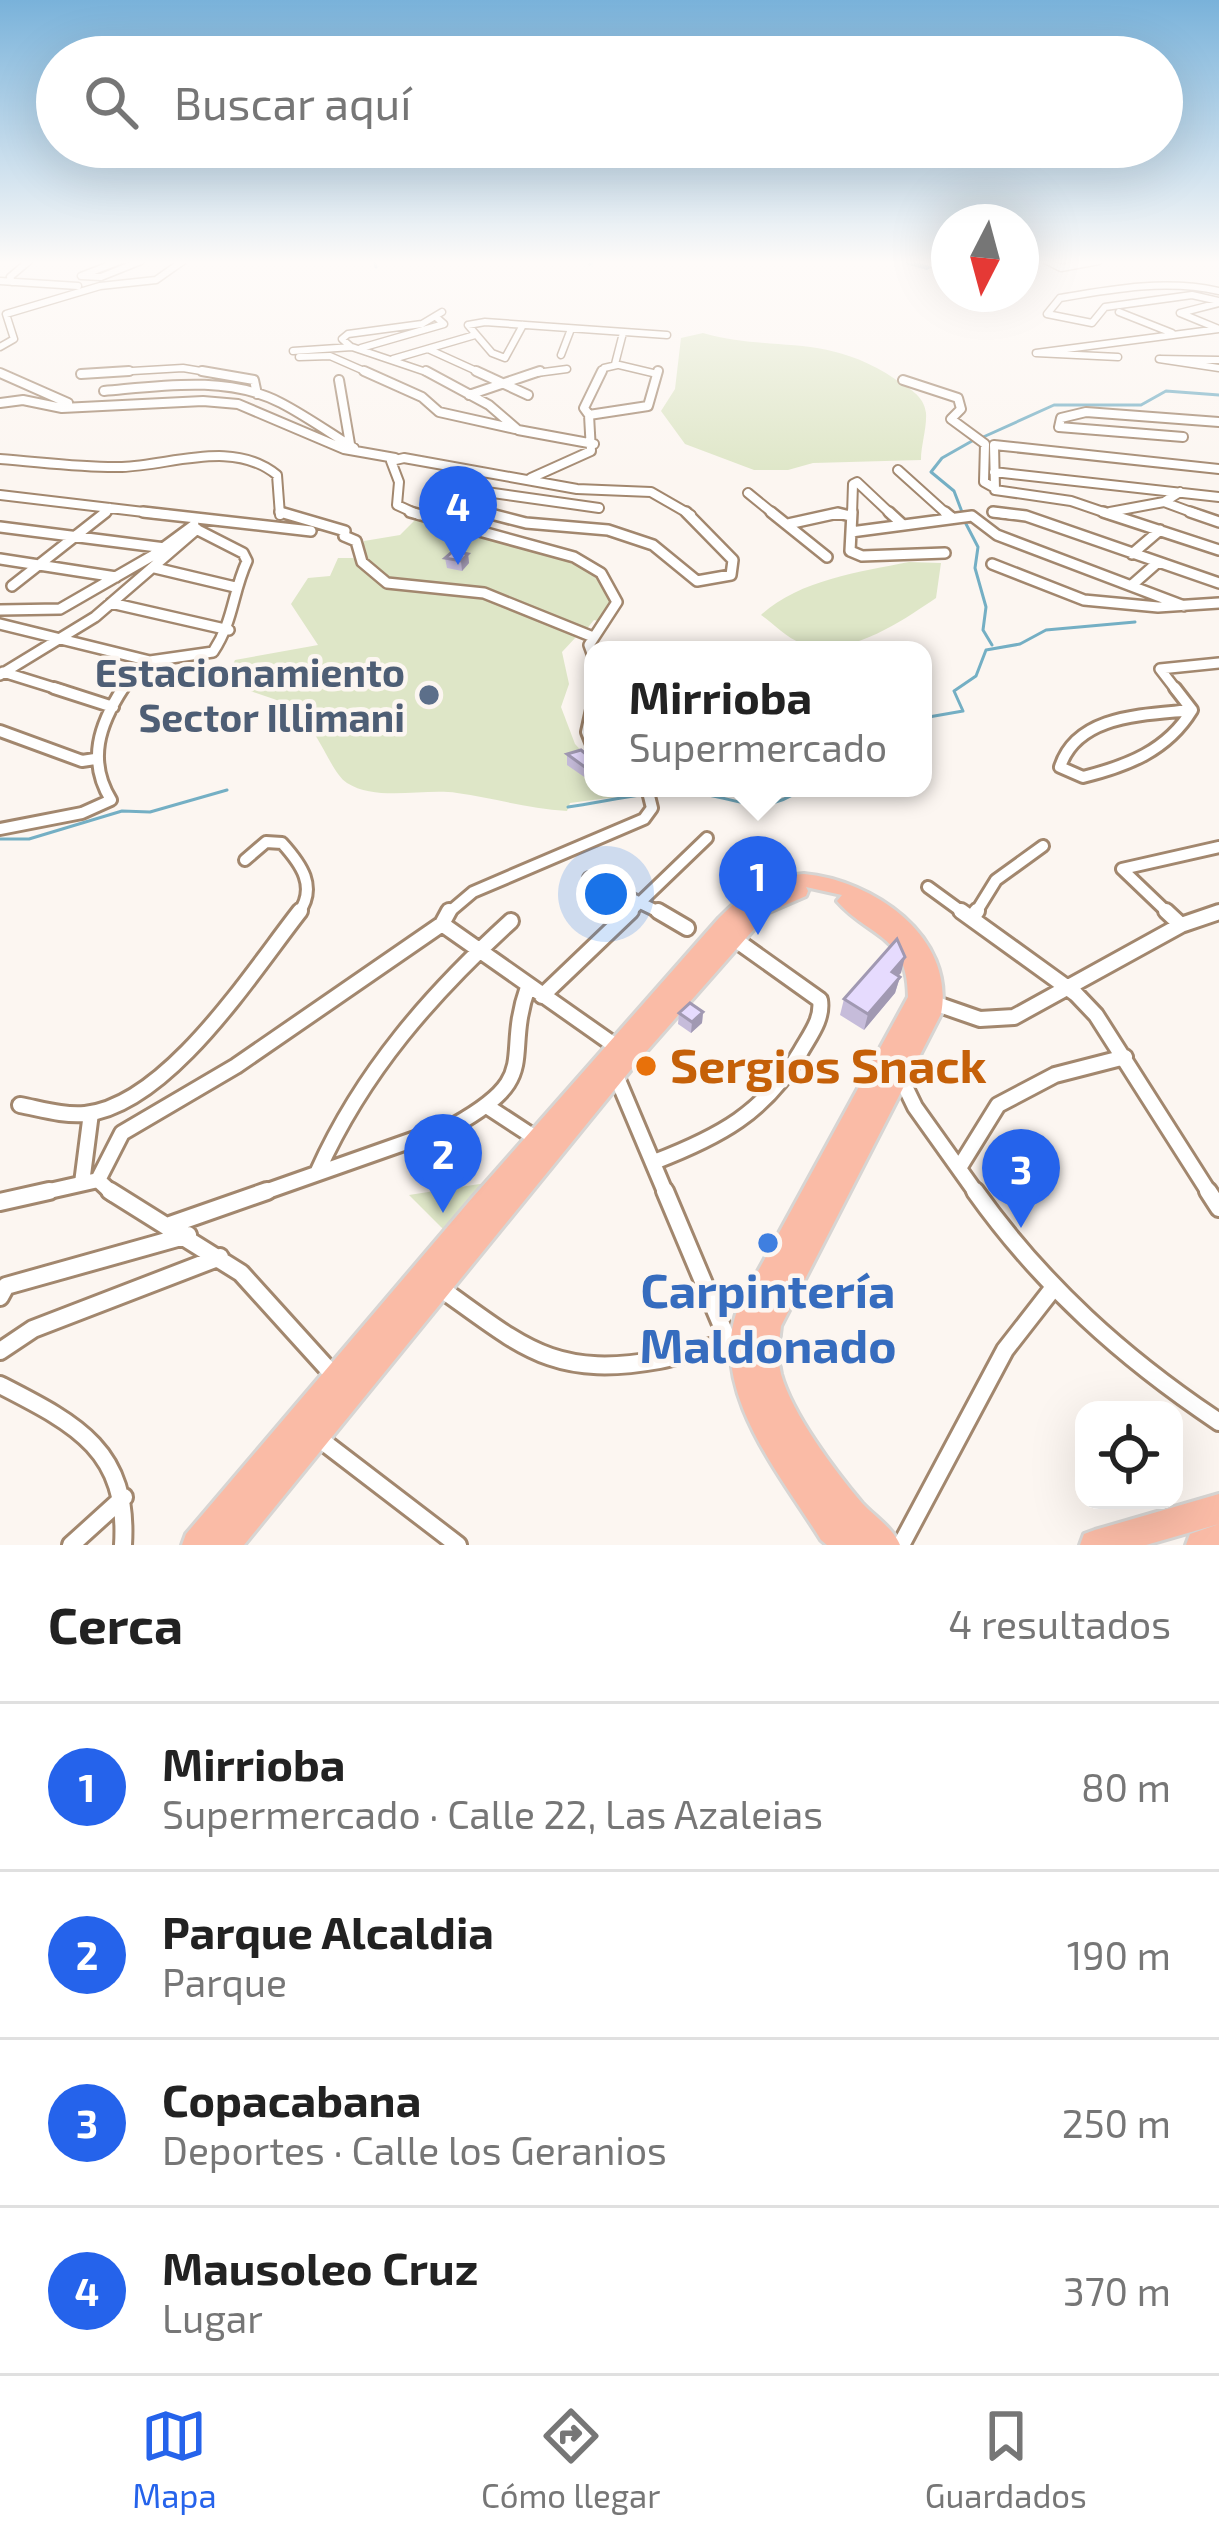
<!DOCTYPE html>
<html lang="es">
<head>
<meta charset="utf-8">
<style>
  body { margin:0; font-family:"Exo 2",sans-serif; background:#f6f6f6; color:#222 }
  .controls { position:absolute; right:36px; bottom:36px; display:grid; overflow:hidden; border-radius:24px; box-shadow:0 12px 48px #0002 }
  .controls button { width:108px; height:108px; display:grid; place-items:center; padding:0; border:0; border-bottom:3px solid #e0e0e0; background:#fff; color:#222; font:60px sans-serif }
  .compass { position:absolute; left:931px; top:204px; width:108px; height:108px; border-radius:50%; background:#fff; box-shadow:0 12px 48px #0002; rotate:186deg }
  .you { position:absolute; left:606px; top:894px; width:42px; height:42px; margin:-30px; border:9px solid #fff; border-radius:50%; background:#1a73e8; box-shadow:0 0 0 18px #1a73e833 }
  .badge { display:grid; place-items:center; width:78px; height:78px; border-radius:50%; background:#2563eb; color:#fff; font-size:39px; font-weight:700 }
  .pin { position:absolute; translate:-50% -99px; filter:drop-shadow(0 3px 6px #0008) }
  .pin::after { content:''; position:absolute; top:63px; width:42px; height:36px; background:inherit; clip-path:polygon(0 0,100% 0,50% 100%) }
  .popup { position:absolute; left:584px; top:641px; width:348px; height:156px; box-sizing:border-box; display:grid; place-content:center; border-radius:24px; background:#fff; filter:drop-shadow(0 3px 9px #0005); font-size:39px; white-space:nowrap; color:#767676 }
  .popup b { font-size:45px; color:#222 }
  .popup::after { content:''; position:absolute; left:50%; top:100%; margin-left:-24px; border:24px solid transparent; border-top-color:#fff }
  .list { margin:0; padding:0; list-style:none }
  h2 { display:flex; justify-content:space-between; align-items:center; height:156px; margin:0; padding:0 48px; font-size:51px }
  h2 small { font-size:39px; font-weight:400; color:#767676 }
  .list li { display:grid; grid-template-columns:78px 1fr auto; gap:36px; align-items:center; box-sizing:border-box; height:168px; padding:0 48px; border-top:3px solid #e0e0e0 }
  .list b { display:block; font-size:45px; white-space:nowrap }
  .list p { margin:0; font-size:39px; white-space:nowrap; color:#767676 }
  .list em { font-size:39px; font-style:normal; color:#767676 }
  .icon { flex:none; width:66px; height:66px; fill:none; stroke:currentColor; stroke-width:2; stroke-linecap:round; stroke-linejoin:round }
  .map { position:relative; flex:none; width:1219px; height:1545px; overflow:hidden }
  .search { position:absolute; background:#fff; box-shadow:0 12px 48px #0002; left:36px; right:36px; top:36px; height:132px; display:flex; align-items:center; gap:30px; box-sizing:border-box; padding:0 42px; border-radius:66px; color:#767676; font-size:45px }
  .sheet { height:828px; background:#fff }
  nav { display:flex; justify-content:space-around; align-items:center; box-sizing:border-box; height:168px; border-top:3px solid #e0e0e0; background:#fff; font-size:33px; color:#767676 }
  nav a { display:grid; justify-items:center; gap:6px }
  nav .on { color:#2563eb }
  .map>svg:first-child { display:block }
</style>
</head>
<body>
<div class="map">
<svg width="1219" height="1545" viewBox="0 0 1219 1545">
  <rect width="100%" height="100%" fill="#fcf6f1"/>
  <path fill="#dee6c7" d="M 703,333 C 774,353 825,332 895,379 C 908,388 924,395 926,413 C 927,428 921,445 921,460 L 813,463 L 788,470 L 754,470 L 685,444 L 661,411 L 675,389 L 681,338 Z
    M 415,520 L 553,552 L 586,565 L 614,601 L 601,622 L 594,620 L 585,631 L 483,588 L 389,580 L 364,559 L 364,541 L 400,535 Z
    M 338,558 L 353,558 L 388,588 L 487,598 L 577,636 L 562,652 L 569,684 L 561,707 L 575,744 L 593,763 L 593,788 L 641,788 L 639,794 L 570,803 L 567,811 C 529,809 494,798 457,793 C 424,788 377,802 347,783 C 330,772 320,730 293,709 C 274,694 243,695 228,676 L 235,660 L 318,645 L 291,604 L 308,578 L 330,576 Z
    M 909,562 L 941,563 L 936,598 C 902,621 845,661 801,643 C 787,638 773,623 761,615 C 799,580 859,572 909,562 Z
    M 486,1183 L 445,1231 L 409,1195 Z"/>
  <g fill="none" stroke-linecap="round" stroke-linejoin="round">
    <path stroke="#74afc4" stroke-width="3" d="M 374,261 L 376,267
      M 590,264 L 594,261
      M 981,438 L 1054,405 L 1141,405 L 1166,391 L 1219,395
      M 962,512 L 954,491 L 931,472 L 942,458 L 972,441
      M 964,520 L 978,547 L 975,568 L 986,607 L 983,630 L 992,645
      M 923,718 L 963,711 L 954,691 L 976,676 L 986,650 L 1020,644 L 1046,630 L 1135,622
      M 568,807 C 605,802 646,791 684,792 C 732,793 758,822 803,788
      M 0,839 L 29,839 L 122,811 L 150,812 L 227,790"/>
    <path fill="#74afc4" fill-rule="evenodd" d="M 895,261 L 914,261 L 932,267 L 927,270 Z"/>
    <defs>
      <path id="minor-far5" d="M 120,261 L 81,276 L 101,277 L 141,261
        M 1047,261 L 1061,268 L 1099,261
        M 0,281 L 78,286
        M 12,282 L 10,277 L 29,261
        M 1219,291 C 1166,279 1112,289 1060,298 L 1047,314 L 1092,323 L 1105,307 L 1192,295 L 1219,301
        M 1119,312 L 1172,333
        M 1180,313 L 1219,329
        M 1180,313 L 1219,303
        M 523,325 L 505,358 L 492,353 L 468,325 L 485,322 L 667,335
        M 623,333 L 615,364 L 657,374
        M 350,346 L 342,339 L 348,334 L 422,324 L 442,312
        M 0,347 L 14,339 L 6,314 L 100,286 L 156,280 L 183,261
        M 361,348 L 444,324 L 436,317
        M 428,349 L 483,374
        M 293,351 L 352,347 L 432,374
        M 561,355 L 571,329
        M 299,357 L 330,356 L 371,374
        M 1118,357 L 1036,353 L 1219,329
        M 393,359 L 475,335
        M 1219,360 L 1159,359 L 1219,368
        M 81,374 L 183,368 L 219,374
        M 529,374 L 567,369
        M 601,374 L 604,368 L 617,365"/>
      <path id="minor-far4" d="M 202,371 L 254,380 L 257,394
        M 364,371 L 422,397 L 439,412 L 515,429
        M 426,371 L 489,405 L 518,430 L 594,444
        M 476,371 L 528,395
        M 0,373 L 68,403
        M 81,374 L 129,371
        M 339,380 L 350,444
        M 903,380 L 958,398 L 961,409 L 951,419 L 985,444 L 984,482 L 993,487
        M 104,391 C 161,386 228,375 281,403 C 306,416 330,433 354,448
        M 469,395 L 540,371
        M 0,403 L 23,400 L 62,408 L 203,401 L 238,404 L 344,449 L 395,458
        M 589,415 L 584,408 L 602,371
        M 1059,427 L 1061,418 L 1086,412 L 1219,422
        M 1059,427 L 1183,437
        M 0,459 C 41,462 82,468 122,467 C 173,465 233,439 277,475 L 280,515
        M 898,470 L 948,515
        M 994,472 L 1219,497
        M 531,478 L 591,451 L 589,415 L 648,406 L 658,371
        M 451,487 L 599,508
        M 748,493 L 775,515
        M 0,495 L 169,515
        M 1164,502 L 1199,515
        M 993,512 L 1014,515
        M 1110,512 L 1164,502 L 1180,492
        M 102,515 L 110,508
        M 419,515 L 397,505 L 399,482 L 391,461 L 404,458 L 577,489 L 651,492 L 691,515
        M 469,515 L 493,515
        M 831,515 L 844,515
        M 852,515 L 853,484 L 857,482 L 892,515
        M 1112,515 L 1071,501 L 995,490 L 994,445 L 1219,469"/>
      <path id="minor-far3" d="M 143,512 L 311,531
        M 280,512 L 345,531 L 344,536 L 356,541 L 362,562 L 387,583 L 484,593 L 593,637
        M 410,512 L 574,557 L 601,573 L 617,602 L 589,645 L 593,656
        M 771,512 L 827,557
        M 852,512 L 850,551 L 862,556 L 945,553
        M 889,512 L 902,524
        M 945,512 L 951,517
        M 993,512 L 1026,516 L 1219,583
        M 1103,512 L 1219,550
        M 1190,512 L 1219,522
        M 441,520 L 483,512 L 526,523 L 608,530 L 653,545 L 697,581 L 731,575 L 733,560 L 686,512
        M 788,524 L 838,513 L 850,516
        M 0,527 L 165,548
        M 851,532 L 972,516 L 997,535 L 1184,606
        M 1132,554 L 1160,530
        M 0,559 L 116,577
        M 992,564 L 1084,600 L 1158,607 L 1219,603
        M 155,568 L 235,587
        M 1132,585 L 1157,563
        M 12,586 L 106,512
        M 111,603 L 229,630
        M 0,610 L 60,609 L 152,556 L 194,525
        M 0,624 L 150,661 L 213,652 C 234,620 232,594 247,561 L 243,553 L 192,527
        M 3,672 L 64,691
        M 0,675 L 95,617 L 197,529
        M 121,691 L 150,661
        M 1177,691 L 1160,669 L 1219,663"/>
      <path id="minor-far2" d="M 54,688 L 113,707
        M 1175,688 L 1192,710
        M 593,705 L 587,732 L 593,747
        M 1192,710 C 1167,751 1127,766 1083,777 L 1060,767 C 1077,714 1145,715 1192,710 Z
        M 0,731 L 82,761 L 95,759
        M 0,829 L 82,813 L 111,800 C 87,761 99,725 123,688
        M 245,860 L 266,842 L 282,843 C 301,864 318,887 298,914
        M 1122,869 L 1219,847
        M 1122,869 L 1169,914
        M 589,878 L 663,914
        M 928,887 L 965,914
        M 447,914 L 473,892 L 644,819 L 652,808 L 647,788
        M 628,914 L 707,838
        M 975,914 L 996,880 L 1043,846
        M 1214,914 L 1219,912"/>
      <path id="minor-far1" d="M 658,911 L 687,928
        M 961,911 L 1076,994 L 1096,1015 L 1210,1194
        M 1166,911 L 1181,925
        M 972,918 L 977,911
        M 442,924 L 617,1047
        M 542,996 L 631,911
        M 934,1003 L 980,1019 L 1014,1017 L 1181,925 L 1219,912
        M 615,1073 L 666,1194
        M 900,1076 L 915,1107 L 977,1194
        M 20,1105 C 41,1109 64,1116 85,1114 C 168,1105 252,972 300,911
        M 488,1107 L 537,1139
        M 654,1162 C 719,1137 765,1113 801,1051 C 810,1035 823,1019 820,1000 L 733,938
        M 959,1168 L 998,1105 L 1055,1075 L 1125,1057
        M 318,1171 C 363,1071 431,994 511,921
        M 98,1180 L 122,1133 L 236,1066 L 442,924 L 449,911
        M 98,1180 L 113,1194
        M 82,1183 L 91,1113
        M 36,1194 L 98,1180
        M 259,1194 L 455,1125 C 544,1075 502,1060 528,987"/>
      <path id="minor" d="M 110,1191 L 241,1273 L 336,1378
        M 665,1191 L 729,1343
        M 975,1191 C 1042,1285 1123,1358 1219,1422
        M 1208,1191 L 1219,1208
        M 0,1202 L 49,1191
        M 170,1225 L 267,1191
        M 440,1288 C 522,1346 552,1379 659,1360 C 686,1355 715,1342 741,1344
        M 0,1297 L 6,1286 L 188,1235
        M 0,1351 L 33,1329 L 220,1257
        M 0,1385 C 76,1424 129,1450 123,1545
        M 317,1437 L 458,1545
        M 71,1545 L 124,1497
        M 901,1545 L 1005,1350 L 1051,1291"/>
      <path id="primary" d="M 804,874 C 872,880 956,936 941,1014 L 781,1326 C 779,1342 777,1358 781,1374 C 792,1414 835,1471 862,1503 C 875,1517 893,1528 900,1545 L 827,1545 L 821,1540 C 781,1475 705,1387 739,1306 L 908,997 C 908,934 868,937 837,901 L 842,895 L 806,887 L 808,891 L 806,896 L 769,912 L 638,1061 L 244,1545 L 182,1545 L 186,1534 L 473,1197 L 719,918 C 745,892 766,877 804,874 Z
        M 1219,1494 L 1219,1524 L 1146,1545 L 1080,1545 L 1084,1534 L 1095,1530 Z
        M 1219,1524 L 1219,1545 L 1186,1545 L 1190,1534 Z"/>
    </defs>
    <use href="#minor-far5" stroke="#a2876e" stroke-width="9"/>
    <use href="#minor-far4" stroke="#a2876e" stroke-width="12"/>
    <use href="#minor-far3" stroke="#a2876e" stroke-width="14"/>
    <use href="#minor-far2" stroke="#a2876e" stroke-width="16"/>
    <use href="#minor-far1" stroke="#a2876e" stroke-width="20"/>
    <use href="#minor" stroke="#a2876e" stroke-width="22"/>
    <use href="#primary" stroke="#d7d5d3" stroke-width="6"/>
    <use href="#minor-far5" stroke="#fff" stroke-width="6"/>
    <use href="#minor-far4" stroke="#fff" stroke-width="8"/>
    <use href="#minor-far3" stroke="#fff" stroke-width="9"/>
    <use href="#minor-far2" stroke="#fff" stroke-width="10"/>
    <use href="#minor-far1" stroke="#fff" stroke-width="14"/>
    <use href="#minor" stroke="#fff" stroke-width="16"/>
    <use href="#primary" fill="#fabba6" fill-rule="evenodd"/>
  </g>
  <path fill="#c6bcda" d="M 468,554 L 469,563 L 462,571 L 447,568 L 445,558 Z
    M 567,754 L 593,760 L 593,783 L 567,765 Z
    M 905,957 L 898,976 L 900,977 L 895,993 L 864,1030 L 840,1015 L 844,999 Z
    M 703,1012 L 702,1023 L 691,1033 L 678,1024 L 679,1013 Z"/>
  <path fill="#a199b2" d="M 468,554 L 469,563 L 462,571 L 461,561 Z
    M 905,957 L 901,973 L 887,988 L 892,972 Z
    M 900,977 L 895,993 L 864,1030 L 868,1014 Z
    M 703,1012 L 702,1023 L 691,1033 L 692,1022 Z"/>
  <path fill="#e6dbfe" stroke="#a199b2" stroke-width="3" d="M 453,551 L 468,554 L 461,561 L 445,558 Z
    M 581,750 L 593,760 L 593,773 L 567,754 Z
    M 897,939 L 905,957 L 892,972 L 900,977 L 868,1014 L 844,999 Z
    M 690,1003 L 703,1012 L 692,1022 L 679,1013 Z"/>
  <linearGradient id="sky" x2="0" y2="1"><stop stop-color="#79b2da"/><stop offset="0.55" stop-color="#fefbf9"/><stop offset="1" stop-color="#fefbf9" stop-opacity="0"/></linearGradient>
  <rect width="1219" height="477" fill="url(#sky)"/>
  <circle fill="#5c6f8a" stroke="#fcf6f1" stroke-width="4.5" cx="429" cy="695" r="12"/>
  <circle fill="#e8710a" stroke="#fcf6f1" stroke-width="4.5" cx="646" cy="1066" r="12"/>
  <circle fill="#3f7fe0" stroke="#fcf6f1" stroke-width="4.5" cx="768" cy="1243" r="12"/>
  <g text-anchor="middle" stroke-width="9" stroke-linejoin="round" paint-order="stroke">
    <g font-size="39" font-weight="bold" fill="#4e5e75" stroke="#fcf6f1" text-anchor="end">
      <text x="405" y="687">Estacionamiento<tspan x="405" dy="45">Sector Illimani</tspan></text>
    </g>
    <g font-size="48" font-weight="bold" fill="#c56008" stroke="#fcf6f1" text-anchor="start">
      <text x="670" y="1083">Sergios Snack</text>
    </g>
    <g font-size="48" font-weight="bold" fill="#366cbe" stroke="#fcf6f1">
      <text x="768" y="1308">Carpintería<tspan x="768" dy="55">Maldonado</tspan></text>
    </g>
  </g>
</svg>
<div class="controls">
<button><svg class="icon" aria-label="locate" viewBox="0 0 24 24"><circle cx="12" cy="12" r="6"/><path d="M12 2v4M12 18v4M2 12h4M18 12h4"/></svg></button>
</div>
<svg class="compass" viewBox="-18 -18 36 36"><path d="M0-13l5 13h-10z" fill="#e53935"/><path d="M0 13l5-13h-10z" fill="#767676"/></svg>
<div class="you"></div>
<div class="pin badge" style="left:758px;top:935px">1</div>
<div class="popup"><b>Mirrioba</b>Supermercado</div>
<div class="pin badge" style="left:443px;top:1213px">2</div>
<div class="pin badge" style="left:1021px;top:1228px">3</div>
<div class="pin badge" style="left:458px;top:565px">4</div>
<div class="search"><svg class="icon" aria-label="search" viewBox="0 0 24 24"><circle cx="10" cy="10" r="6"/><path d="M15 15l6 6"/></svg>Buscar aquí</div>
</div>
<section class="sheet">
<h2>Cerca<small>4 resultados</small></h2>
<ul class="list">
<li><span class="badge">1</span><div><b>Mirrioba</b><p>Supermercado · Calle 22, Las Azaleias</p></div><em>80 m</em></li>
<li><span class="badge">2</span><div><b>Parque Alcaldia</b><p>Parque</p></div><em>190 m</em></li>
<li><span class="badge">3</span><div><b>Copacabana</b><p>Deportes · Calle los Geranios</p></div><em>250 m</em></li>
<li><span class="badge">4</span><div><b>Mausoleo Cruz</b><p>Lugar</p></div><em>370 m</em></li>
</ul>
</section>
<nav>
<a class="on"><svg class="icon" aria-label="map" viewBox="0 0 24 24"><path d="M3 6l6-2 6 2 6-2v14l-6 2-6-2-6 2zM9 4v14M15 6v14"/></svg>Mapa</a>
<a><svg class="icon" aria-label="directions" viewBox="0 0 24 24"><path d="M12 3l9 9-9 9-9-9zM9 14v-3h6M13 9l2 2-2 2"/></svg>Cómo llegar</a>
<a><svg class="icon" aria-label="saved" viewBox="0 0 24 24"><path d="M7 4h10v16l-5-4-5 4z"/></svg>Guardados</a>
</nav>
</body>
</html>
